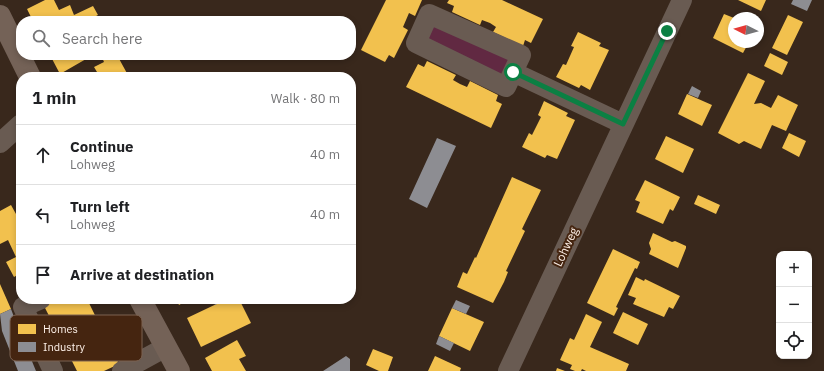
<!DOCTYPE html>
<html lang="en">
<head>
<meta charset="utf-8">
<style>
  body { margin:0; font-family:"IBM Plex Sans",sans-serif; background:#f6f6f6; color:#202124 }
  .controls { position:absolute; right:12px; bottom:12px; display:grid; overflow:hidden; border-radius:8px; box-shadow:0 2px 6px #0003 }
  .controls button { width:36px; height:36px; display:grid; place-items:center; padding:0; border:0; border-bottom:1px solid #e0e0e0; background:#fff; color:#202124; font:20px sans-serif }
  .compass { position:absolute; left:728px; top:12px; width:36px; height:36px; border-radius:50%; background:#fff; box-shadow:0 2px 6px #0003; rotate:276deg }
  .stop { position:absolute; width:12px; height:12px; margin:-9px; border:3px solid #0b8043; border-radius:50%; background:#fff }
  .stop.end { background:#0b8043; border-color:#fff; box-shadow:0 1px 4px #0008 }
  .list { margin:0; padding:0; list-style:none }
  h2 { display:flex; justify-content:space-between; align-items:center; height:52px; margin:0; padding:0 16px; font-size:17px }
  h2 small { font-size:13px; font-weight:400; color:#757577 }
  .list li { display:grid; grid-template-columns:26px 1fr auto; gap:12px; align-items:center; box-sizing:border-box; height:60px; padding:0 16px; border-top:1px solid #e0e0e0 }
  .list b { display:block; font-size:15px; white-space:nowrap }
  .list p { margin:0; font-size:13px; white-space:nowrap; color:#757577 }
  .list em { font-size:13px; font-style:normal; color:#757577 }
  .icon { flex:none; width:22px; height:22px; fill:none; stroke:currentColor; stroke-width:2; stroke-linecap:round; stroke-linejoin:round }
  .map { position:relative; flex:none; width:824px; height:371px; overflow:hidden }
  .search { position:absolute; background:#fff; box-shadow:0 2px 6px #0003; left:16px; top:16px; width:340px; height:44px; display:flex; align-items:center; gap:10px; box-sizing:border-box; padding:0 14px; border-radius:16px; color:#757577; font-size:15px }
  .panel { position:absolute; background:#fff; box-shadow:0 2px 6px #0003; left:16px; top:72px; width:340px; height:232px; border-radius:16px }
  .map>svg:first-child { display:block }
</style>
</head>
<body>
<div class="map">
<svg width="824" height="371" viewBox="0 0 824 371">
  <rect width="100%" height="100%" fill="#39281c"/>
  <path fill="#612942" d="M 433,22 L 509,59 L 500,76 L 424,40 Z"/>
  <path fill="#f2c14e" d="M 45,0 L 54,0 L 59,10 L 70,5 L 74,15 L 93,6 L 98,15 L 86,21 L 33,21 L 27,9 Z
    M 386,0 L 422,0 L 415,16 L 409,13 L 403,27 L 408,30 L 394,58 L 389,55 L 385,62 L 361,50 Z
    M 449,0 L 502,0 L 543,19 L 531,43 L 525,40 L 523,46 L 493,32 L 496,27 L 490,23 L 482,20 L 480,25 L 452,12 L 454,6 L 447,3 Z
    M 738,0 L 766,0 L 761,11 Z
    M 724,14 L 734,18 L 734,42 L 749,42 L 743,53 L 713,38 Z
    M 788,15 L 803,22 L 787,55 L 772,48 Z
    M 578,32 L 601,43 L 599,46 L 609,50 L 590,90 L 581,85 L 579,88 L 556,77 L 563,64 L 566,65 L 574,47 L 571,46 Z
    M 770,53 L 788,62 L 782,75 L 764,66 Z
    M 50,55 L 93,55 L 60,74 Z
    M 101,55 L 117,55 L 129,77 L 87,77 L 97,72 L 94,67 L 104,62 Z
    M 427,61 L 456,75 L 453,80 L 460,84 L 467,87 L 470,81 L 498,95 L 496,101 L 502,104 L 491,128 L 406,87 L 418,64 L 424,67 Z
    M 748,73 L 765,81 L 754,104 L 761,103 L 771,108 L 778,95 L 798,105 L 786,131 L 772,125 L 761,149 L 744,141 L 739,144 L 718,133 Z
    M 687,94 L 712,105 L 702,126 L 678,114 Z
    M 544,101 L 568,113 L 566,116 L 575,120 L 557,159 L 547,155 L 545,158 L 522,147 L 529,133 L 532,135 L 541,117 L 538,115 Z
    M 789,133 L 806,141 L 799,157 L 782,148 Z
    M 666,136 L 694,149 L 683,173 L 655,159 Z
    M 512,177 L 541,190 L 522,229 L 525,231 L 506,271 L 508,272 L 504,282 L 493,303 L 457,287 L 463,272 L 467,274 L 475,257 L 476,258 Z
    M 645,180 L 680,197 L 673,211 L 670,209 L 663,224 L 636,212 L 640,202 L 635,200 Z
    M 698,195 L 720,205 L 716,214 L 694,204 Z
    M 11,205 L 21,223 L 21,273 L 14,277 L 6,262 L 16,257 L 8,240 L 0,244 L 0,211 Z
    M 653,233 L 672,242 L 675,241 L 686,246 L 686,248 L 678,268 L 649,254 L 651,249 L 649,243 Z
    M 613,249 L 640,262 L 637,269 L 635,268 L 616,307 L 618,308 L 614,316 L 587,303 Z
    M 636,277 L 644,281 L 645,279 L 680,296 L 673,309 L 669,307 L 664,317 L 633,304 L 636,298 L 628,295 Z
    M 0,284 L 11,309 L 0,314 Z
    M 53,299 L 87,299 L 119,364 L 104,371 L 77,371 L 43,304 Z
    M 176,299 L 190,299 L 179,305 Z
    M 227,299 L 239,299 L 251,323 L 201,347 L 187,318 Z
    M 452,308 L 484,322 L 470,351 L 439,336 Z
    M 623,312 L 648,324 L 638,345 L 613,333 Z
    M 586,314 L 602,322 L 590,347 L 629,364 L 626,371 L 586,371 L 582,369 L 581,371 L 575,371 L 570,369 L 572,365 L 560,360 L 570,338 L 574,340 Z
    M 237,340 L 246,356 L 239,359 L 246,371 L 212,371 L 205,358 Z
    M 373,349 L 393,357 L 388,371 L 379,371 L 366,365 Z
    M 435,356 L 461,368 L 460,371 L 428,371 Z
    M 557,368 L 565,371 L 556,371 Z"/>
  <path fill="#8d8d92" d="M 793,0 L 812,0 L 807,11 L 791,4 Z
    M 692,86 L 701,91 L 698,98 L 688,94 Z
    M 437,138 L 456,146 L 427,208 L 409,199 Z
    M 213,299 L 227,299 L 215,305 Z
    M 456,300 L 470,306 L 466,314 L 452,308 Z
    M 11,309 L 17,325 L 36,371 L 18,371 L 2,331 L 0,314 Z
    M 439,336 L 454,343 L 450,351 L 436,344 Z
    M 346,356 L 350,359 L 350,371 L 323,371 Z"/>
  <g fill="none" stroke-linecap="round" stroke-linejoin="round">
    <path stroke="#695b52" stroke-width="20" d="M 513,72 L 506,87 L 416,43 L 429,14 L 521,55 L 513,72 L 623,124
      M 0,143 L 21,124
      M 41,299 L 23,307 L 53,371
      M 122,371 L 166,347
      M 508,371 L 682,0"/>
    <path stroke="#746257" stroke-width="22" d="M 0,16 L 30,77
      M 140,299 L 179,371"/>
  </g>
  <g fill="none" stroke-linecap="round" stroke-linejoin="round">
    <path stroke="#0b8043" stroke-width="5" d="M 513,72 L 623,124 L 667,31"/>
  </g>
  <g text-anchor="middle" stroke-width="4" stroke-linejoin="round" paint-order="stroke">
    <g font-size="12" fill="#fef1e9" stroke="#452510">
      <text transform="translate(566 247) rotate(-65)" y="4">Lohweg</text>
    </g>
  </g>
  <rect x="10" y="315" width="132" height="46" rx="6" fill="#452510" stroke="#7c6251" stroke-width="1"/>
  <rect x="18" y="324" width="18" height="10" fill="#f2c14e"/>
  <rect x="18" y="342" width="18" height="10" fill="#8d8d92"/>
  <g font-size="11" fill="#fef1e9">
    <text x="43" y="333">Homes</text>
    <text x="43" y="351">Industry</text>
  </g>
</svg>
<div class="controls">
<button>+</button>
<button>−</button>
<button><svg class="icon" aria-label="locate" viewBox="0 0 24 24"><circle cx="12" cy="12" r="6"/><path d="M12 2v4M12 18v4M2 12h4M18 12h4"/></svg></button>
</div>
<svg class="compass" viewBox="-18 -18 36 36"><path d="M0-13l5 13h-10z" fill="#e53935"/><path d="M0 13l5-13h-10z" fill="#757577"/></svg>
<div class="stop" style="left:513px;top:72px"></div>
<div class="stop end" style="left:667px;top:31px"></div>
<div class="search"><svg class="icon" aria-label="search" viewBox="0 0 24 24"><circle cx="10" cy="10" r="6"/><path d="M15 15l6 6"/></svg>Search here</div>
<section class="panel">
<h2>1 min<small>Walk · 80 m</small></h2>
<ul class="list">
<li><svg class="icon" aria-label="ahead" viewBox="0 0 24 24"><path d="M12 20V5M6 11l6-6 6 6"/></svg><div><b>Continue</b><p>Lohweg</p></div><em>40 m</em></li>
<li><svg class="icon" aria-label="left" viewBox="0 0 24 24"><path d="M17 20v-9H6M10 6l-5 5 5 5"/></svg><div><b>Turn left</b><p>Lohweg</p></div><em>40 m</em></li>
<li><svg class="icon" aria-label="arrive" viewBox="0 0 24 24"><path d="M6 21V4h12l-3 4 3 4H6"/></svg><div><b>Arrive at destination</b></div></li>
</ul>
</section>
</div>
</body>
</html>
